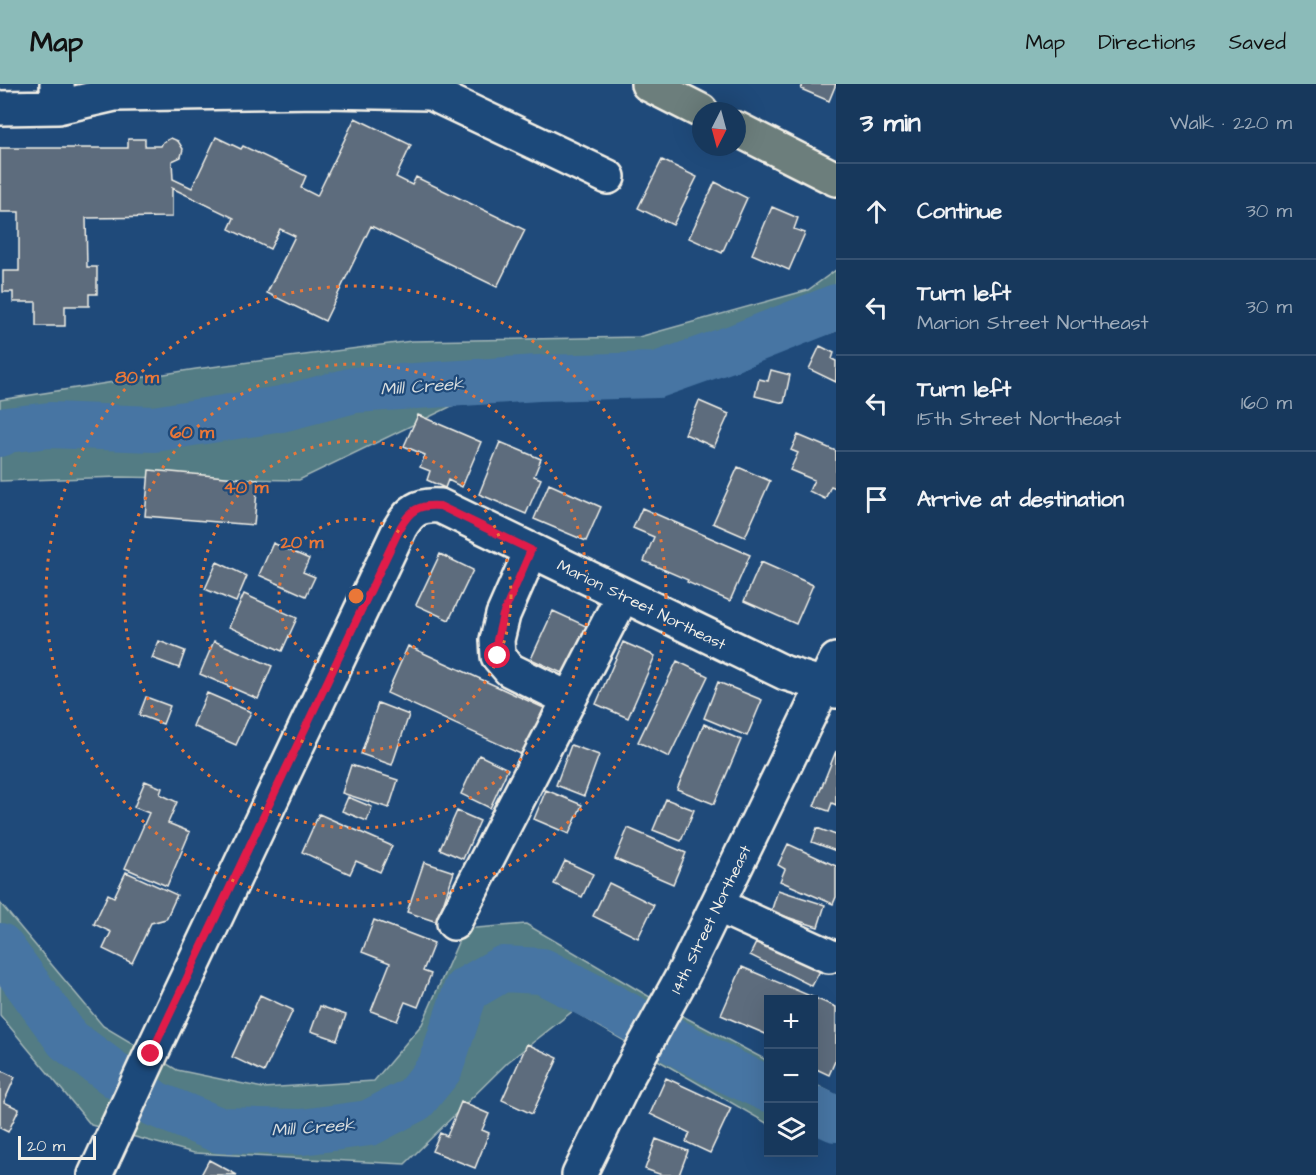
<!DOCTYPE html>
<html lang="en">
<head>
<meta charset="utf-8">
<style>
  body { margin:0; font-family:"Architects Daughter",sans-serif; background:#203f62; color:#f1f3f6 }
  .controls { position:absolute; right:18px; bottom:18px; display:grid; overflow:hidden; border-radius:0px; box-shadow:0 6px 24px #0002 }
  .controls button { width:54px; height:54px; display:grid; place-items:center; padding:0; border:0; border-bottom:2px solid #365272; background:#17385c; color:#f1f3f6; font:30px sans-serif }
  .compass { position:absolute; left:692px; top:18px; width:54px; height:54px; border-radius:50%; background:#17385c; box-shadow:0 6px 24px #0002; rotate:186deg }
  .scale { position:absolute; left:18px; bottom:15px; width:78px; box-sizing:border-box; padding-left:6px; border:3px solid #f4f1e8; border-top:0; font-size:16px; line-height:21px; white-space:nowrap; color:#f4f1e8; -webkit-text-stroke:4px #1f4a7a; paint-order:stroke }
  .stop { position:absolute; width:18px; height:18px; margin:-14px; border:4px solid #e11d48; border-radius:50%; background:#fff }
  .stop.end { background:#e11d48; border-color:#fff; box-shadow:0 2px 6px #0008 }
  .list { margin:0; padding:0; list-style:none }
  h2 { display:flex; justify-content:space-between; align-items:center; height:78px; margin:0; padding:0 24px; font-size:26px }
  h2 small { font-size:20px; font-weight:400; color:#9eacbb }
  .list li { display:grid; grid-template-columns:39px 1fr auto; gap:18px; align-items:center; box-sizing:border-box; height:96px; padding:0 24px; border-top:2px solid #365272 }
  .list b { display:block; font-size:22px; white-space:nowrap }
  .list p { margin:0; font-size:20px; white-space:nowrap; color:#9eacbb }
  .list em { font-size:20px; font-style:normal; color:#9eacbb }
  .icon { flex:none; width:33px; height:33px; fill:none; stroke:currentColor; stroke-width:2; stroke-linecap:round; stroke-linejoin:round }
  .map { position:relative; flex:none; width:836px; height:1091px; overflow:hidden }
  header { display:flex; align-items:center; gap:36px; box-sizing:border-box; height:84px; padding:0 30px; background:#8bbbb9; color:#111 }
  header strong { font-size:28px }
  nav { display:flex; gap:33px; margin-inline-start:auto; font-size:21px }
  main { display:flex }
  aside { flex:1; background:#17385c }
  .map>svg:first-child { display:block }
</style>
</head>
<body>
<header>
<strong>Map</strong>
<nav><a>Map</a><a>Directions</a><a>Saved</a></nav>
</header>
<main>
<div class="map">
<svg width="836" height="1091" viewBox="0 0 836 1091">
  <rect width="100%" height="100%" fill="#1f4a7a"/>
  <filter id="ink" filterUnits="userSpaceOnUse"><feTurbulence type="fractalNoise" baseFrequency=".0167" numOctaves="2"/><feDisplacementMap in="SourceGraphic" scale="12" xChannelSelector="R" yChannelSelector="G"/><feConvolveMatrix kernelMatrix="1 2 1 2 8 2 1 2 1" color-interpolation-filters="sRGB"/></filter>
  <g filter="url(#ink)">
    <path fill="#527c84" stroke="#a3b6b6" stroke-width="1.5" d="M 836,186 L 836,247 L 710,291 L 458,319 L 299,396 L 120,393 L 0,397 L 0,316 L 196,285 L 412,257 L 639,253 L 808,206 Z
      M 0,819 L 103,942 L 177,986 L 263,1004 L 374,997 L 422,940 L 464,845 L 526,840 L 677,929 L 768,977 L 768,1040 L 573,927 L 508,978 L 405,1080 L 194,1069 L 91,1041 L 0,931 Z
      M 814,1000 L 836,1011 L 836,1055 L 814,1050 Z"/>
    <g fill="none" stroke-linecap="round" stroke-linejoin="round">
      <path stroke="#4675a3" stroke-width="46" d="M 0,350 L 6,346 L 50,341 L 154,345 L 281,325 L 354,306 L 538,294 L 657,291 L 733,264 L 836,223
        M 0,862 L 68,956 L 155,1020 L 219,1046 L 302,1048 L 369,1039 L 415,1015 L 440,984 L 466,906 L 502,885 L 542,887 L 593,913 L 727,986 L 768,1005
        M 814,1025 L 836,1035"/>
    </g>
    <path fill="#5d6c7d" stroke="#f4f1e8" stroke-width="1.5" d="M 803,0 L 836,0 L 829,17 L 801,5 Z
      M 355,34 L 411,61 L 396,93 L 412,101 L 416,93 L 525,146 L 497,203 L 371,142 L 325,237 L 267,209 L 295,152 L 280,145 L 270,165 L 229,145 L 234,134 L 172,104 L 172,133 L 86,134 L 87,183 L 97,183 L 97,210 L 89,210 L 89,222 L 65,222 L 65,242 L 36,242 L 36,218 L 13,218 L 13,208 L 3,208 L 3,187 L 19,187 L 19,128 L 0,128 L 0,64 L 128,64 L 128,55 L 145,55 L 145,62 L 161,62 L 163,58 L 171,54 L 178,57 L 183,65 L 181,73 L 172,77 L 173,95 L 192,104 L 216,53 L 241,65 L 243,62 L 306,92 L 301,104 L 317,112 Z
      M 662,76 L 697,93 L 673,141 L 638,124 Z
      M 715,98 L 747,114 L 722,169 L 689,154 Z
      M 772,123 L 798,134 L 794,145 L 805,149 L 789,186 L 752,170 Z
      M 820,262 L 834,269 L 832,275 L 836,277 L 836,298 L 809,285 Z
      M 771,286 L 790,291 L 784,319 L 755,312 L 759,295 L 768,297 Z
      M 699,317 L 729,330 L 714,363 L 685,350 Z
      M 418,331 L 481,358 L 462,403 L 448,396 L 445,404 L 427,396 L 430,387 L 420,383 L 425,371 L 404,362 Z
      M 798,351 L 836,367 L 836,404 L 831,402 L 825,415 L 809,407 L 814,396 L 790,386 L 798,369 L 791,366 Z
      M 500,358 L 541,375 L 534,392 L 541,395 L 526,430 L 479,410 Z
      M 738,383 L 770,397 L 745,453 L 713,439 Z
      M 149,386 L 258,396 L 254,441 L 145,432 Z
      M 549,400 L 601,423 L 586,457 L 534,435 Z
      M 642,424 L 750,471 L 730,517 L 687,498 L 688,496 L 644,477 L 654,453 L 633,444 Z
      M 273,459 L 309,475 L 303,488 L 315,493 L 306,512 L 259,491 Z
      M 440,470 L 473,486 L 449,536 L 416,521 Z
      M 217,478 L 247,492 L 236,518 L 205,505 Z
      M 761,478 L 813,501 L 796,540 L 744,517 Z
      M 244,510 L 297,534 L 282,567 L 229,543 Z
      M 553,527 L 586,542 L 564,590 L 531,575 Z
      M 159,557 L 185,567 L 179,584 L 152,574 Z
      M 214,557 L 272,582 L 258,615 L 200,590 Z
      M 623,558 L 655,572 L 628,634 L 596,620 Z
      M 408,562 L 544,624 L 523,671 L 387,609 Z
      M 677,577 L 708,592 L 669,673 L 638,658 Z
      M 718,598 L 762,616 L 747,652 L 704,634 Z
      M 207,609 L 251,628 L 236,661 L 193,642 Z
      M 146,613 L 170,622 L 163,640 L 139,631 Z
      M 378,619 L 409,631 L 392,681 L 361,670 Z
      M 704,640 L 741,656 L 714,720 L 677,705 Z
      M 571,661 L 599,671 L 584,712 L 556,701 Z
      M 836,667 L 836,721 L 832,719 L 829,727 L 814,722 Z
      M 479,671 L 508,685 L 490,724 L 461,710 Z
      M 351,681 L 398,696 L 389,724 L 342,709 Z
      M 145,697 L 162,704 L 160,710 L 177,718 L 168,739 L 190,748 L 167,802 L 125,784 L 149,729 L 134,723 Z
      M 546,706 L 582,721 L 569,750 L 534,735 Z
      M 348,713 L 372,723 L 367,737 L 342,727 Z
      M 666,715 L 694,726 L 681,757 L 653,746 Z
      M 457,727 L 480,737 L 463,775 L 440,765 Z
      M 319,730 L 392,762 L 380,788 L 356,777 L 350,790 L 302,768 Z
      M 628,744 L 686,769 L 673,800 L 615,775 Z
      M 817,744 L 836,751 L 836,767 L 812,758 Z
      M 788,760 L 836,782 L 836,813 L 833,820 L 780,797 L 785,785 L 778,781 Z
      M 565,777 L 593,790 L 582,813 L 554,800 Z
      M 424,778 L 454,788 L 437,838 L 407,828 Z
      M 126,788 L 177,811 L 166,835 L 151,839 L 132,879 L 103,865 L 111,848 L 94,840 L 108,810 L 114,813 Z
      M 609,799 L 654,821 L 638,854 L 593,832 Z
      M 778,806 L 825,821 L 818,843 L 771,828 Z
      M 374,836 L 434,859 L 423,887 L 431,890 L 418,923 L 405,918 L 397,937 L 371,927 L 390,879 L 362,868 Z
      M 760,851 L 823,881 L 812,902 L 750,871 Z
      M 742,883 L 836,923 L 836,975 L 829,991 L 814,984 L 814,916 L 768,916 L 768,951 L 721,931 Z
      M 260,911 L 293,926 L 264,988 L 232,973 Z
      M 320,922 L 346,931 L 337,956 L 311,947 Z
      M 527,960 L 558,974 L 532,1030 L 502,1016 Z
      M 0,986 L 15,993 L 4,1018 L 19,1025 L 8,1048 L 0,1044 Z
      M 666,994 L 731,1024 L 710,1069 L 686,1058 L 690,1049 L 650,1030 Z
      M 461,1018 L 489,1030 L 482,1046 L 489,1049 L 475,1084 L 432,1067 L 440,1049 L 447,1052 Z
      M 656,1055 L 688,1067 L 679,1091 L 662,1091 L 645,1085 Z
      M 209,1076 L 237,1091 L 201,1091 Z"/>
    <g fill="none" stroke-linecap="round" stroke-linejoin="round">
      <defs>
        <path id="minor" d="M 57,0 L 58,23 L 115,10 L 323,7 L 323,0
          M 323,7 L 431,9 L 608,93
          M 0,24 L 58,23
          M 531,467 L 503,531 L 497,556 L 498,572 L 510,586 L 569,615
          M 717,821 L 829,872
          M 454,839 L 623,511
          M 95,1091 L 151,970 L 400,444 C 410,427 419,420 440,422 L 785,589 L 824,601 L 836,607
          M 579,1091 L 625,997 L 681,895 L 836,576"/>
        <path id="major" d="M 648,0 L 701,27
          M 737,45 L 836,95"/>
      </defs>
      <use href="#minor" stroke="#f4f1e8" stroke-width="38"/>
      <use href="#major" stroke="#f4f1e8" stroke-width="38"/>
      <use href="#minor" stroke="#1f4a7a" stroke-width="33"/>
      <use href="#major" stroke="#6c7e7c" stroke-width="33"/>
    </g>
  </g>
  <g fill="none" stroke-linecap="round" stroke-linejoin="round" filter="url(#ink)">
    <path stroke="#e11d48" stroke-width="8" d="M 151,970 L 400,444 C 410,426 419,420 440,422 L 531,466 L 503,531 L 497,556 L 498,572"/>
  </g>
  <g fill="none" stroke="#ea7738" stroke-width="3" stroke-dasharray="3 6">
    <circle cx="356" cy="512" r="77"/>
    <circle cx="356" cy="512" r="155"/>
    <circle cx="356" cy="512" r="232"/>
    <circle cx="356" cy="512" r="310"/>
  </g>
  <g text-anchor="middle" stroke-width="4.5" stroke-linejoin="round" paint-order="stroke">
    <g font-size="16" fill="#f4f1e8" stroke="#1f4a7a">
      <text transform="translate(642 520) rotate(26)" y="6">Marion Street Northeast</text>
      <text transform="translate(710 835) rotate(-64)" y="6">14th Street Northeast</text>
    </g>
    <g font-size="18" font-style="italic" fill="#dadede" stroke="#1f4a7a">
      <text transform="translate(422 302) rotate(-4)" y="6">Mill Creek</text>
      <text transform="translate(313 1043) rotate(-4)" y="6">Mill Creek</text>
    </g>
  </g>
  <circle cx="356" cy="512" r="9" fill="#ea7738" stroke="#1f4a7a" stroke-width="3"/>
  <g font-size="18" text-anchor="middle" font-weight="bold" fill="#ea7738" stroke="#1f4a7a" stroke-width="4.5" stroke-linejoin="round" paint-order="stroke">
    <text x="137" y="299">80 m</text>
    <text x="192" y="354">60 m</text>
    <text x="246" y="409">40 m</text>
    <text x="302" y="464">20 m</text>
  </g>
</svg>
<div class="controls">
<button>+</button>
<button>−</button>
<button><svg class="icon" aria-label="layers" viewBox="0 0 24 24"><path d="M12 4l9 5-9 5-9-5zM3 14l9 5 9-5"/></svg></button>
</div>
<svg class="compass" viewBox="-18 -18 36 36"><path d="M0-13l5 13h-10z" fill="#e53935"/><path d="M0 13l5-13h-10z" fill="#9eacbb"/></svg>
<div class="scale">20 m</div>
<div class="stop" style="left:498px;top:572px"></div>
<div class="stop end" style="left:151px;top:970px"></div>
</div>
<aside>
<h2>3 min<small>Walk · 220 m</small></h2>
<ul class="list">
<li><svg class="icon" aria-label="ahead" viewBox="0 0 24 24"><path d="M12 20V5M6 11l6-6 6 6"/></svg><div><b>Continue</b></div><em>30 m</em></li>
<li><svg class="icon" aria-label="left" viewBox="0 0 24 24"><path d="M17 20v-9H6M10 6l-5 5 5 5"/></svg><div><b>Turn left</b><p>Marion Street Northeast</p></div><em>30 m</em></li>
<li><svg class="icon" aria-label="left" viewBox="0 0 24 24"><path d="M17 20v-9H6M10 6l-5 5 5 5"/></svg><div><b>Turn left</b><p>15th Street Northeast</p></div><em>160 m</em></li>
<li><svg class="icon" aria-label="arrive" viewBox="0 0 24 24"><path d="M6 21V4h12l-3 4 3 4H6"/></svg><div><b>Arrive at destination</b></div></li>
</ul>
</aside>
</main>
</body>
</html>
